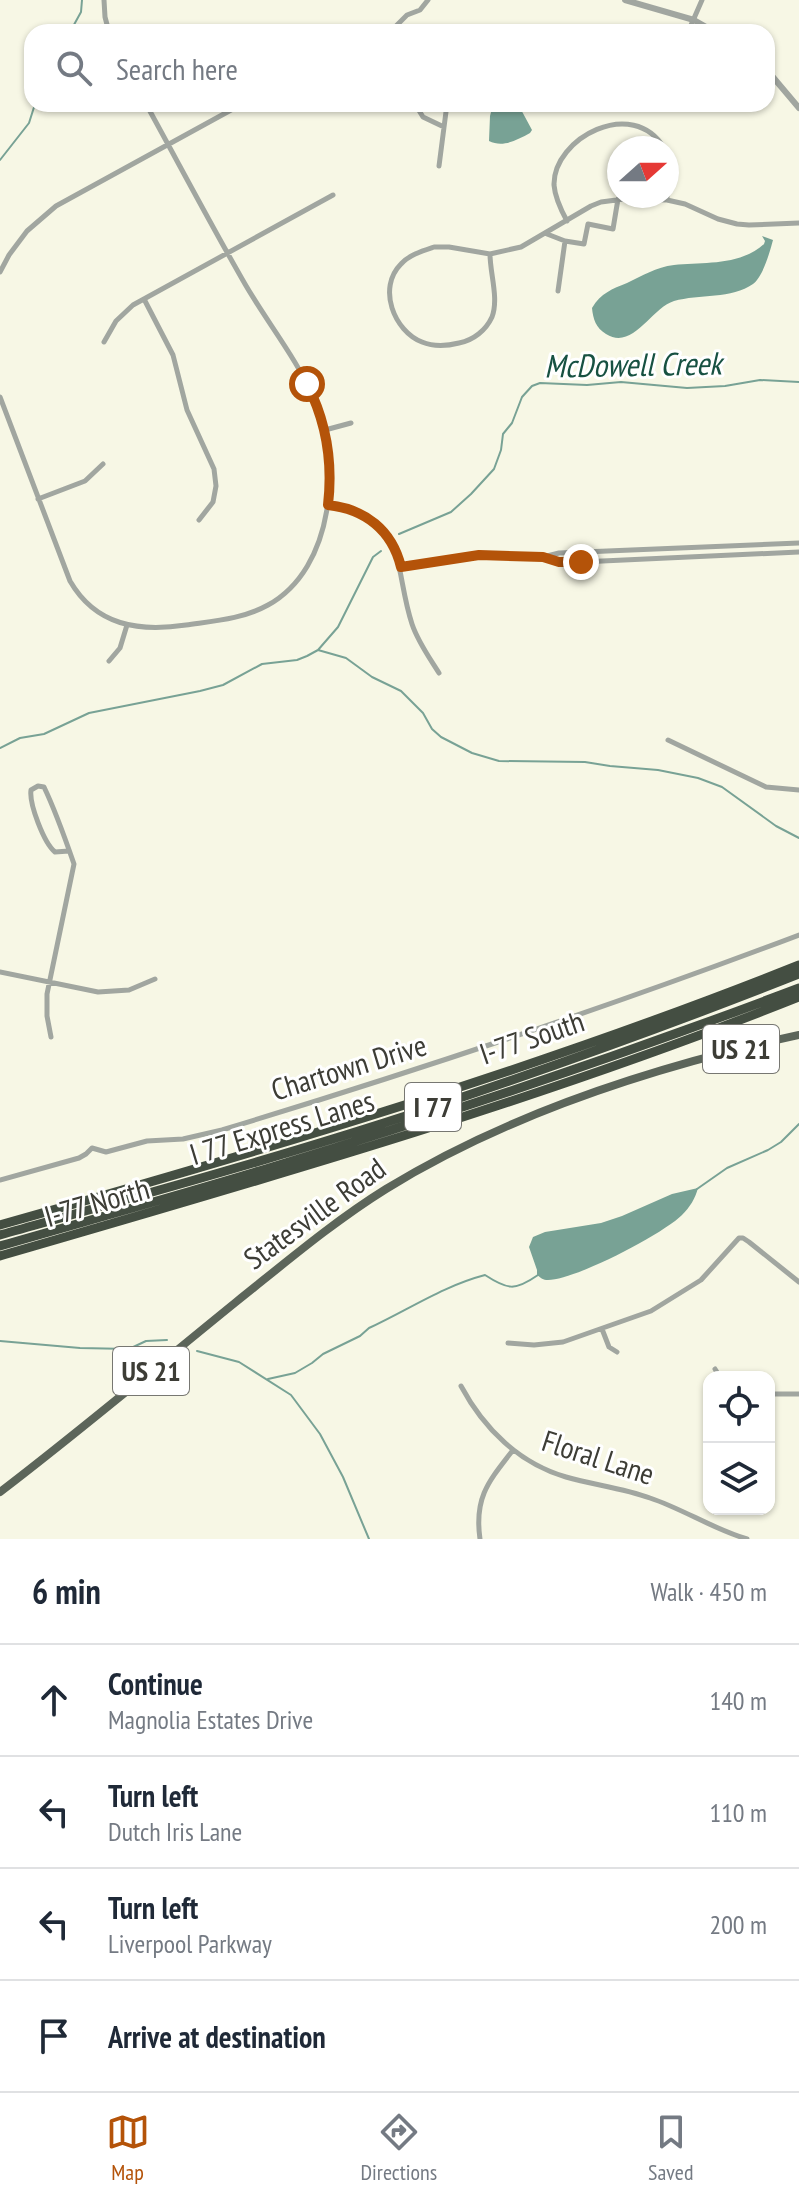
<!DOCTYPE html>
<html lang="en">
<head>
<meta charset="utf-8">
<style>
  body { margin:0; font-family:"PT Sans Narrow",sans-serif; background:#f2f2f3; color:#1f2937 }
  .controls { position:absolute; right:24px; bottom:24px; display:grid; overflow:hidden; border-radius:16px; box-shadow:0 2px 6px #0004 }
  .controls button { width:72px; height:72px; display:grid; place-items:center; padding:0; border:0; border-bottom:2px solid #e0e1e3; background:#fff; color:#1f2937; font:40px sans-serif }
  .compass { position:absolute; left:607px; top:136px; width:72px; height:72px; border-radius:50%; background:#fff; box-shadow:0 2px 6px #0004; rotate:69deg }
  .stop { position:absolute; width:24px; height:24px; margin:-18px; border:6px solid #b45309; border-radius:50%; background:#fff }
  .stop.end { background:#b45309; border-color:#fff; box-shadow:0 2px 8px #0008 }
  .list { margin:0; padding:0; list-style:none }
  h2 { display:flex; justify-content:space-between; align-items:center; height:104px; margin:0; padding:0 32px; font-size:34px }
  h2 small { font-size:26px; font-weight:400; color:#747a83 }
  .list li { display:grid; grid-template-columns:52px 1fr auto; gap:24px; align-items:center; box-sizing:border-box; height:112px; padding:0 32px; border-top:2px solid #e0e1e3 }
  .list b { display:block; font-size:30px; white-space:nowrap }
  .list p { margin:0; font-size:26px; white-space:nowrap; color:#747a83 }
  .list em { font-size:26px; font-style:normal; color:#747a83 }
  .icon { flex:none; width:44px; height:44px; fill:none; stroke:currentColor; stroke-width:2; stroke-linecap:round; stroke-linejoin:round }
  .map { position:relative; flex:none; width:799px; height:1539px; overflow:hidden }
  .search { position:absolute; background:#fff; box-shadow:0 2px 6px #0004; left:24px; right:24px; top:24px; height:88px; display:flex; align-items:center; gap:20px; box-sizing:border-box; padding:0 28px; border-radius:24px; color:#747a83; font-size:30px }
  .sheet { height:552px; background:#fff }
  nav { display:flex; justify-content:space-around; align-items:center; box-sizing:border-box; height:112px; border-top:2px solid #e0e1e3; background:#fff; font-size:22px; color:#747a83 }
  nav a { display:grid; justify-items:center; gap:4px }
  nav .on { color:#b45309 }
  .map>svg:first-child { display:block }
</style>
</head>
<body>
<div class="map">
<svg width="799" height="1539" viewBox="0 0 799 1539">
  <rect width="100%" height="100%" fill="#f7f7e5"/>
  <path fill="#78a295" d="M 493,104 L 518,104 L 532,130 L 530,133 C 517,140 503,148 489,141 L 490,116 Z
    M 762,236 L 773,240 C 770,251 763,277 753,284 C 732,299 699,294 674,301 C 651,308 633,351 606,334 C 596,328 593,319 592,308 C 601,293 612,289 627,283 C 642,276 656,267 674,265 C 703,262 740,266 764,244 L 765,241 Z
    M 698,1188 C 695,1199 690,1207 682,1215 C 663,1234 575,1280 548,1280 C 543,1280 541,1278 537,1275 L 537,1270 L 529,1247 L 533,1237 L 545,1232 L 601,1223 L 622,1216 L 672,1194 Z"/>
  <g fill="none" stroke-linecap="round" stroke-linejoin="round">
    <path stroke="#78a295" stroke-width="2" d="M 70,32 L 81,12 L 82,0
      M 0,160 L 29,123 L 35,104
      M 399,534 L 451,512 L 471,494 L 494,469 L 501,450 L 503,434 L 512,423 L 522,397 L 532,386 L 540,383 L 587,385 L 621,382 L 687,388 L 725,386 L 760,380 L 799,382
      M 318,650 L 346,658 L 372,677 L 401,691 L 423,713 L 432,729 L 441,737 L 472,753 L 499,761 L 585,762 L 610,766 L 658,770 L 698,778 L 722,787 L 776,826 L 799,838
      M 0,748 L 20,738 L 44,734 L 89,713 L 200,691 L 223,685 L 262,664 L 297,660 L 307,656 L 318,650 L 338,627 L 373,557 L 381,551
      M 697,1189 L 727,1168 L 768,1150 L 781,1142 L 799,1124
      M 0,1341 L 80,1348 L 129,1349 L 146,1341 L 167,1340
      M 197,1351 L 239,1362 L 291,1395 L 320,1434 L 343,1477 L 369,1539
      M 268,1379 L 295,1373 L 312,1363 L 323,1354 L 360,1336 L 369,1328 C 408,1310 443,1286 485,1275 C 508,1290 515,1291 538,1275"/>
    <path stroke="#a1a6a0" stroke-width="5" d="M 104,0 L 105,17 L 109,32
      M 400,32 L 395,27 L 407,15 L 420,10 L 428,0
      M 688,32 L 702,0
      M 415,104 L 423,117 L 444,127
      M 667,160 L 667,200
      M 439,166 L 447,104
      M 567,221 C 561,210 555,198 554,185 C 553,138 633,96 664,148
      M 547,234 L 565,241
      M 434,247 L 449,247 L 490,254 C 490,274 499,298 492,317 C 486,330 474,340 459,343 C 447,346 434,347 422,342 C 394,331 377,288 401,264 C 409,255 422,251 434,247 Z
      M 490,254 L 521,247 L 591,206 L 601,202 L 624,199 L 667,200 L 685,204 L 718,219 L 737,224 L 749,225 L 799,223
      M 0,272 L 9,255 L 27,231 L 56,206 L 242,104
      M 558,291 L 565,241 L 584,244 L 588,224 L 613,229 L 618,199
      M 144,299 L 173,355 L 187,410 L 214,469 L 216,486 L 213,502 L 199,520
      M 104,342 L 116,321 L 133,305 L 333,195
      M 0,397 L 70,581 C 96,626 139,632 186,625 C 213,621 243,619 268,605 C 335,568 342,461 314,398 C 296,358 267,322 245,284 C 211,225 179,164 146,104
      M 325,430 L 351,423
      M 38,499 L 85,481 L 103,464
      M 328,505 C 409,514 393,567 412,624 C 418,642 429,657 439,673
      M 544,557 L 559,562 L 581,562 L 799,552
      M 401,567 L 465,556 L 543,557 L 559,553 L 799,543
      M 109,661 L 120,648 L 127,625
      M 668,740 L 766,787 L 799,790
      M 0,972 L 98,992 L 129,990 L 155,979
      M 51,1037 L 47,1016 L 47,994 L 74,864 C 65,838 56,812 44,787 L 38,786 L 31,790 C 29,804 44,843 55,852 L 69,851
      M 0,1180 L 79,1158 L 86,1154 L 92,1148 L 106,1152 L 147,1141 L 183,1139 L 222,1130 C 416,1071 609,1007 799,935
      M 602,1329 L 609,1347 L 617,1352
      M 508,1343 L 534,1345 L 563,1342 L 651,1311 L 701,1280 L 739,1238 L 743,1238 L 749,1242 L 799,1282
      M 715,1369 L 720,1377
      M 461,1386 C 484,1429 519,1463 566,1477 C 594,1485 623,1488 650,1498 C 683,1509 713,1529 747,1539
      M 769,1394 L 799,1394
      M 480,1539 C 474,1497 489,1481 513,1450"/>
    <path stroke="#a1a6a0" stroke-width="6" d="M 625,0 L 694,20 L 715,32
      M 767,70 L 799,108"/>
    <path stroke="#5c655a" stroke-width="8" d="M 0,1492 C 80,1431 157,1366 236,1302 C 285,1263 333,1222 386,1189 C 511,1112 657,1066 799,1035"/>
    <path stroke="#444e42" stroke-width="9" d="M 0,1225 C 270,1149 538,1069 799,965
      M 0,1235 C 142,1195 284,1156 424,1110 C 550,1068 675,1023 799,974
      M 0,1246 C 90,1220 180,1195 269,1168 C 448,1114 625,1054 799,988
      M 0,1256 C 269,1178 538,1101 799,997"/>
  </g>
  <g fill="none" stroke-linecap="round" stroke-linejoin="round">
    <path stroke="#b45309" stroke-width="10" d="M 307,384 C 327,423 333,462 328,505 C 365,509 392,530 401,567 L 479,555 L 543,557 L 559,562 L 581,562"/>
  </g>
  <g text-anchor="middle" stroke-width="6" stroke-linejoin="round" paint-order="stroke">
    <g fill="#fff" stroke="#777772" stroke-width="2">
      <rect x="703" y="1025" width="76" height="48" rx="6"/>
      <rect x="405" y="1083" width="56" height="48" rx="6"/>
      <rect x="113" y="1347" width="76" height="48" rx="6"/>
    </g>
    <g font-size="28" font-weight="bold" fill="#3d3d36">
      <text x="741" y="1059">US 21</text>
      <text x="433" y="1117">I 77</text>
      <text x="151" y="1381">US 21</text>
    </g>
    <g font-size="30" fill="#3d3d36" stroke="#fff">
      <text transform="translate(532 1038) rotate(-19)" y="10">I-77 South</text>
      <text transform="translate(349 1068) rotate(-17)" y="10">Chartown Drive</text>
      <text transform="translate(282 1128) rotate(-17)" y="10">I 77 Express Lanes</text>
      <text transform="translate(97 1203) rotate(-16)" y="10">I-77 North</text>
      <text transform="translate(315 1214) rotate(-36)" y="10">Statesville Road</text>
      <text transform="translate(598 1458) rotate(18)" y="10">Floral Lane</text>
    </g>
    <g font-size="32" font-style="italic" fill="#175142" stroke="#fff">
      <text transform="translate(633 365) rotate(-1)" y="11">McDowell Creek</text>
    </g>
  </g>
</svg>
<div class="controls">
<button><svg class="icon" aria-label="locate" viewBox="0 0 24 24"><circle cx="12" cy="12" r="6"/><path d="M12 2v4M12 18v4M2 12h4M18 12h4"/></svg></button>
<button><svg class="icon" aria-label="layers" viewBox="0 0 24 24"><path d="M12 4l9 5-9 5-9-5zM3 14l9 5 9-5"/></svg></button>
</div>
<svg class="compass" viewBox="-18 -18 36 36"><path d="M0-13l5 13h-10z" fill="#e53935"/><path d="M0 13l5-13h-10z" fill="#747a83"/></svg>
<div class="stop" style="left:307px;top:384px"></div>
<div class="stop end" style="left:581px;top:562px"></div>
<div class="search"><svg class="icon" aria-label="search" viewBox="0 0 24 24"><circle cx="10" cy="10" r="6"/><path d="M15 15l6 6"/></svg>Search here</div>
</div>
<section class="sheet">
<h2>6 min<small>Walk · 450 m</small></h2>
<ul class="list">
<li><svg class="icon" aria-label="ahead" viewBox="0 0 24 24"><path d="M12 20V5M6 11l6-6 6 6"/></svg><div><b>Continue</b><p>Magnolia Estates Drive</p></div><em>140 m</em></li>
<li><svg class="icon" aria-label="left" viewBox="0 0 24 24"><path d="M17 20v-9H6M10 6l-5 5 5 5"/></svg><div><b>Turn left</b><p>Dutch Iris Lane</p></div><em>110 m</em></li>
<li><svg class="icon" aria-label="left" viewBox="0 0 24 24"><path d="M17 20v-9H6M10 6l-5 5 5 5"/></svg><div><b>Turn left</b><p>Liverpool Parkway</p></div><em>200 m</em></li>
<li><svg class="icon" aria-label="arrive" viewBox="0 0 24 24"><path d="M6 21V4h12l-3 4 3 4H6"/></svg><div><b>Arrive at destination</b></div></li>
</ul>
</section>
<nav>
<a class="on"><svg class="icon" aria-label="map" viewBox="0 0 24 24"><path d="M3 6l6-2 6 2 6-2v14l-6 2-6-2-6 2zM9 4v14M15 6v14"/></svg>Map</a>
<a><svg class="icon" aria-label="directions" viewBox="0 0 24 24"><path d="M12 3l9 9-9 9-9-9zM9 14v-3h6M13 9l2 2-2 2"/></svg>Directions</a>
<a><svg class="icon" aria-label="saved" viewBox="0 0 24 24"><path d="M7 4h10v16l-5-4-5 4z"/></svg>Saved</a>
</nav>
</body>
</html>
